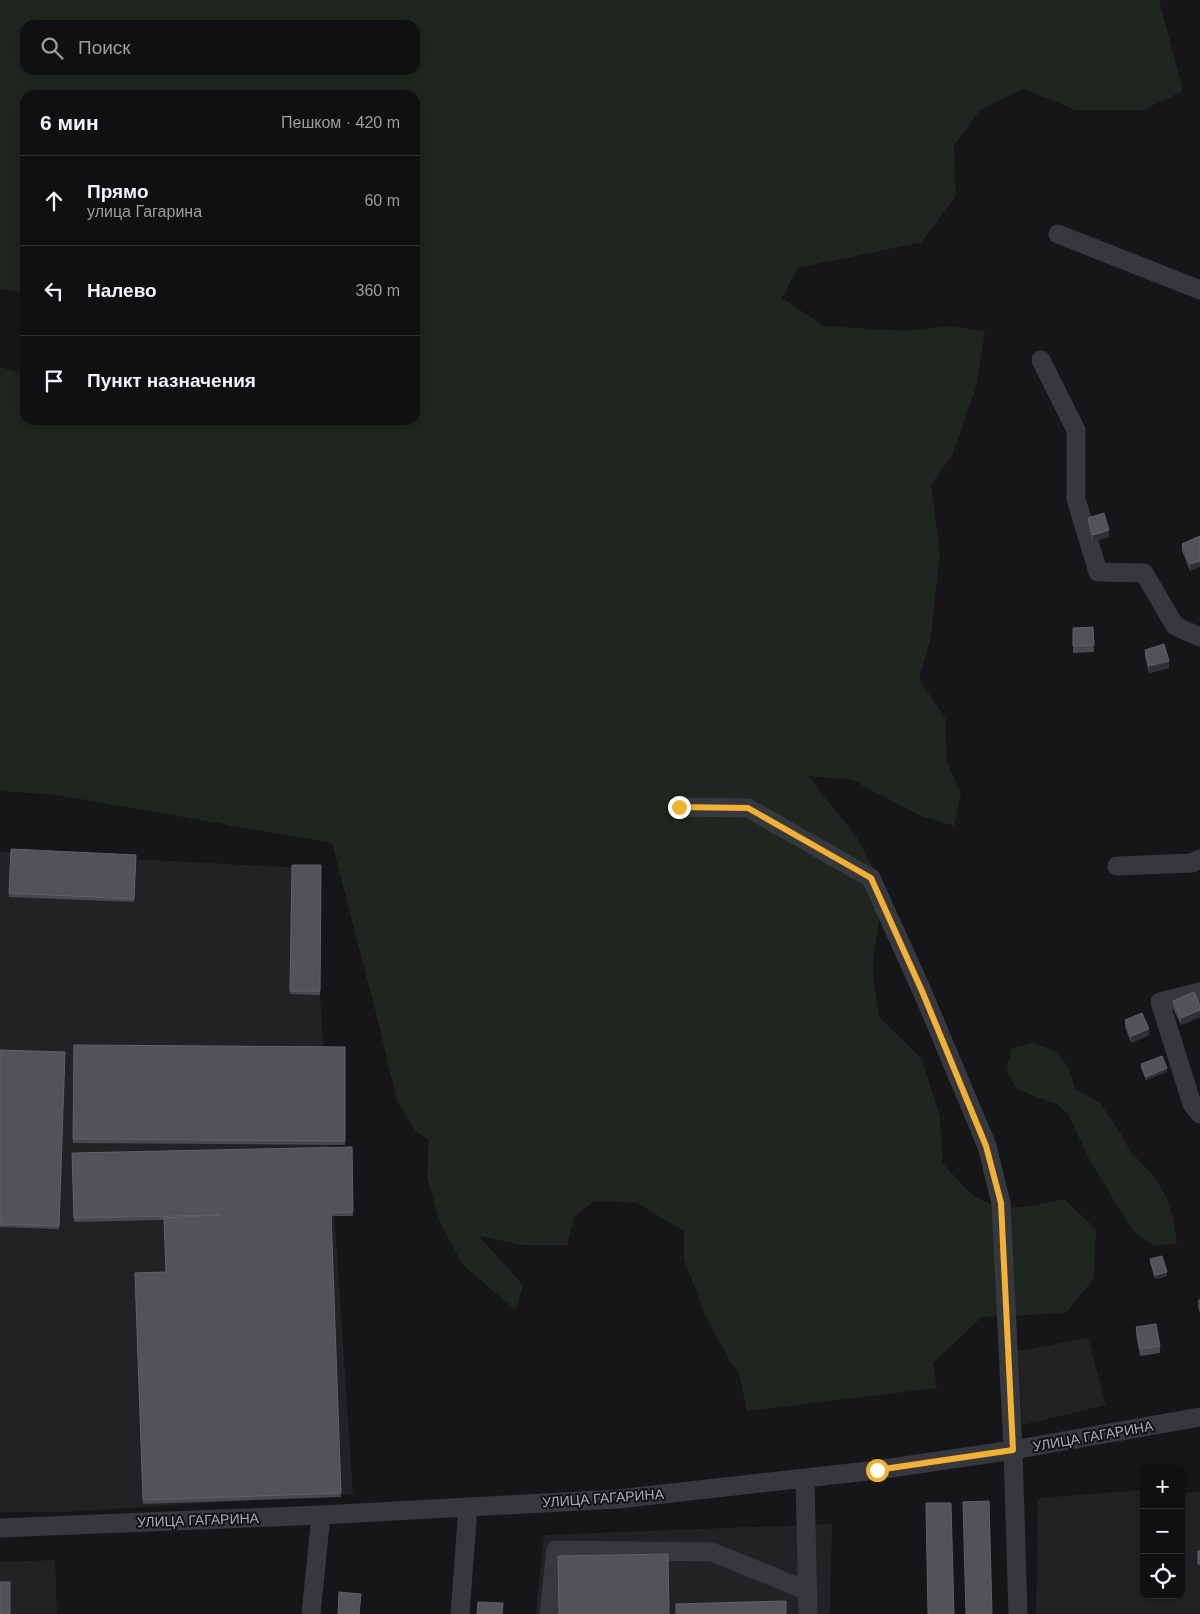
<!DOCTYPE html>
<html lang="ru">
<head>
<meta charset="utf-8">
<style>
  body { margin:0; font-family:Helvetica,sans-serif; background:#1e1e20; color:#f1f3f6 }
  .controls { position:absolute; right:15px; bottom:15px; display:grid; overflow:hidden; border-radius:10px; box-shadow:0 2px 8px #0003 }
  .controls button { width:45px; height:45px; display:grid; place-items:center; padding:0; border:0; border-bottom:1px solid #303032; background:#101012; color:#f1f3f6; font:25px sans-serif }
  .stop { position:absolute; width:15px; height:15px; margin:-11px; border:4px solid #f2b134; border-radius:50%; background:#fff }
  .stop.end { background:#f2b134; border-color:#fff; box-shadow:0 1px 5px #0008 }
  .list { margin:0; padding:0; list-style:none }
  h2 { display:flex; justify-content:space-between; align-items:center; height:65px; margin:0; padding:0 20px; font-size:21px }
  h2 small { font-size:16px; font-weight:400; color:#9c9d9f }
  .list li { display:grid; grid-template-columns:32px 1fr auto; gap:15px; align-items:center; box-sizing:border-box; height:90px; padding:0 20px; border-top:1px solid #303032 }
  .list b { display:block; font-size:19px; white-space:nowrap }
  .list p { margin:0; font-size:16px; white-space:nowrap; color:#9c9d9f }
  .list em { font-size:16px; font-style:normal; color:#9c9d9f }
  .icon { flex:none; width:28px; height:28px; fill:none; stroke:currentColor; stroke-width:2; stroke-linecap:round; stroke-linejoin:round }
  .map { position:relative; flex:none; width:1200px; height:1614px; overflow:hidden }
  .search { position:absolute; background:#101012; box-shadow:0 2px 8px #0003; left:20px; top:20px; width:400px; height:55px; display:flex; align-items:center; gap:12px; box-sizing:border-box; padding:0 18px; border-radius:15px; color:#9c9d9f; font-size:19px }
  .panel { position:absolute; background:#101012; box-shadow:0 2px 8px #0003; left:20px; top:90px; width:400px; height:335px; border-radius:15px }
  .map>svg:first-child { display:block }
</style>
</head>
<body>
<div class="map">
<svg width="1200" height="1614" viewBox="0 0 1200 1614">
  <rect width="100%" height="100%" fill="#161618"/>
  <path fill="#222225" d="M 0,852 L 321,869 L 320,995 L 353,1494 L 63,1512 L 0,1512 Z
    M 1088,1338 L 1106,1405 L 1022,1425 L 1018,1351 Z
    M 1144,1490 L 1144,1595 L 1181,1595 L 1181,1493 L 1200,1492 L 1200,1614 L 1036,1614 L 1038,1498 Z
    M 832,1524 L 830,1614 L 536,1614 L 544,1535 Z
    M 55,1560 L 57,1614 L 0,1614 L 0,1562 Z"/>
  <path fill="#1e261f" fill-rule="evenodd" d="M 0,0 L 1159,0 L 1183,91 L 1143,110 L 1075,110 L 1024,89 L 980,110 L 954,145 L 956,196 L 922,242 L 798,268 L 782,298 L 824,326 L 905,331 L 947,326 L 985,331 L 975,391 L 952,456 L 931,484 L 940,554 L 931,636 L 919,680 L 945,717 L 947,761 L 961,794 L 954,826 L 919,815 L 852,780 L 808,776 L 856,836 L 884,889 L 873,961 L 873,978 L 879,1017 L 922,1059 L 940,1117 L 943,1164 C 953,1174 964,1188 976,1197 C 1003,1215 1034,1205 1064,1199 L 1096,1229 L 1094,1278 L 1066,1313 L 982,1317 L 933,1363 L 937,1388 L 747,1411 L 739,1373 L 730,1361 L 705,1315 L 684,1259 L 684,1231 L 637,1203 L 595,1201 L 574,1217 L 567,1245 L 523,1245 L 479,1236 L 523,1285 L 516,1310 L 462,1264 L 439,1220 L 427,1178 L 429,1140 L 415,1131 L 397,1101 L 378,1021 L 332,843 L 57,795 L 0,791 L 0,367 L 17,372 L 25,370 L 25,420 L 415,420 L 415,95 L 25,95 L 25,293 L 0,289 ZM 25,25 L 415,25 L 415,70 L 25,70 Z
    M 1033,1043 L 1057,1052 L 1069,1068 L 1075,1089 L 1100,1103 L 1120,1132 L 1130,1151 L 1152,1174 L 1166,1196 L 1173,1218 L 1177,1243 L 1155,1246 L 1135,1232 L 1123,1215 L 1090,1161 L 1068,1114 L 1058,1105 L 1017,1089 L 1009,1077 L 1007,1066 L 1012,1048 Z"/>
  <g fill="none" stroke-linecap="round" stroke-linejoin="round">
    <path stroke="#37383d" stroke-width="19" d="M 1058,234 L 1200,290
      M 1041,360 L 1076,430 L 1076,499 L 1098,572 L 1144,573 L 1175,626 L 1200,637
      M 679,807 L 748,808 L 871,878 L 922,991 L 987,1146 L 1001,1203 L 1013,1450 L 1018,1614
      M 1117,866 L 1192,863 L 1200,859
      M 1200,992 L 1160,1002 L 1192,1104 L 1200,1114
      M 805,1478 L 808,1614
      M 0,1528 L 321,1515 L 618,1499 L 877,1470 L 1013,1450 L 1200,1417
      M 311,1614 L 321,1515
      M 460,1614 L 468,1507
      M 549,1614 L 556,1550 L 712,1552 L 808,1591"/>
  </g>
  <path fill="#47494d" d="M 1088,518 L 1109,537 L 1093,542 L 1088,525 Z
    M 1200,536 L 1190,571 L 1182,551 L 1182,544 Z
    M 1093,627 L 1094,652 L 1073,653 L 1073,628 Z
    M 1145,650 L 1169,668 L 1149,673 L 1145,657 Z
    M 136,855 L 134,902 L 9,897 L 9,893 Z
    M 292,865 L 321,865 L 320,995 L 290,994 Z
    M 1173,1001 L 1200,1005 L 1200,1017 L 1181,1025 L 1173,1008 Z
    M 1125,1020 L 1149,1035 L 1131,1043 L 1125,1027 Z
    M 74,1045 L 345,1047 L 345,1145 L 73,1143 Z
    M 0,1050 L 65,1052 L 59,1229 L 0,1227 Z
    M 1141,1064 L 1167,1072 L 1146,1080 L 1141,1068 Z
    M 352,1147 L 353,1216 L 331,1216 L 341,1497 L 143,1504 L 135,1273 L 166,1272 L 164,1220 L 74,1222 L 72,1153 Z
    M 1150,1259 L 1167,1276 L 1155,1279 L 1150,1263 Z
    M 1200,1299 L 1200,1314 L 1198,1307 L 1198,1300 Z
    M 1136,1327 L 1160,1346 L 1160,1353 L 1140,1356 L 1136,1334 Z"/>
  <path fill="#2f3033" d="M 1109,530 L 1109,537 L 1093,542 L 1093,535 Z
    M 1200,561 L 1200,567 L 1190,571 L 1190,564 Z
    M 1169,661 L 1169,668 L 1149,673 L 1149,666 Z
    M 1200,1010 L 1200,1017 L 1181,1025 L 1181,1018 Z
    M 1149,1029 L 1149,1035 L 1131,1043 L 1131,1036 Z
    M 1167,1068 L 1167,1072 L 1146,1080 L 1146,1077 Z
    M 1167,1272 L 1167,1276 L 1155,1279 L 1155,1275 Z"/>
  <path fill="#525359" stroke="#5f6168" d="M 1104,513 L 1109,530 L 1093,535 L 1088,518 Z
    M 1200,536 L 1200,561 L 1190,564 L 1182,544 Z
    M 1093,627 L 1094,645 L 1073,646 L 1073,628 Z
    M 1164,644 L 1169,661 L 1149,666 L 1145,650 Z
    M 11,849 L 136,855 L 134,899 L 9,893 Z
    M 292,865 L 321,865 L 320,991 L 290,991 Z
    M 1194,992 L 1200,1005 L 1200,1010 L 1181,1018 L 1173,1001 Z
    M 1142,1013 L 1149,1029 L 1131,1036 L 1125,1020 Z
    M 74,1045 L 345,1047 L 345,1141 L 73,1139 Z
    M 0,1050 L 65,1052 L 59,1226 L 0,1224 Z
    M 1162,1056 L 1167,1068 L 1146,1077 L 1141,1064 Z
    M 352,1147 L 353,1212 L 331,1213 L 341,1493 L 143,1500 L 135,1273 L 166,1272 L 164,1218 L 220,1215 L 74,1218 L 72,1153 Z
    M 1162,1256 L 1167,1272 L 1155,1275 L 1150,1259 Z
    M 1156,1324 L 1160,1346 L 1140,1349 L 1136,1327 Z
    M 989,1501 L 992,1614 L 966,1614 L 963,1502 Z
    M 926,1503 L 951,1503 L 954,1614 L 928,1614 Z
    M 1198,1551 L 1200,1551 L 1200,1564 L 1198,1564 Z
    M 668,1554 L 669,1614 L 559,1614 L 558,1556 Z
    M 0,1582 L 10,1582 L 10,1614 L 0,1614 Z
    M 339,1592 L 361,1594 L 359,1614 L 338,1614 Z
    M 786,1601 L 786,1614 L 676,1614 L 676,1604 Z
    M 478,1602 L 503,1603 L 502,1614 L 477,1614 Z"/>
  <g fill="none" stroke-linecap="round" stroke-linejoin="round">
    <path stroke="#f2b134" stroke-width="6" d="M 679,807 L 748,808 L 871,878 L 922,991 L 986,1146 L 1001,1203 L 1013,1450 L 877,1470"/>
  </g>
  <g text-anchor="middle" stroke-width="4" stroke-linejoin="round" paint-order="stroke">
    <g font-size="14" fill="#a8adb8" stroke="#111113">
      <text transform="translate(1093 1436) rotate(-10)" y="5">УЛИЦА ГАГАРИНА</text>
      <text transform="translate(603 1498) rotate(-4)" y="5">УЛИЦА ГАГАРИНА</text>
      <text transform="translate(198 1520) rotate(-2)" y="5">УЛИЦА ГАГАРИНА</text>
    </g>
  </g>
</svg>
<div class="controls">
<button>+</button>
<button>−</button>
<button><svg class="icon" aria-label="locate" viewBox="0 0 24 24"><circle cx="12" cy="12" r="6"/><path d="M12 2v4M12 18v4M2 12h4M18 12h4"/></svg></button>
</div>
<div class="stop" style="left:877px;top:1470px"></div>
<div class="stop end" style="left:679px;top:807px"></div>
<div class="search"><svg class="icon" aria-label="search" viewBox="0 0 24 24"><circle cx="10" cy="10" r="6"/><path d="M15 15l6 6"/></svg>Поиск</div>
<section class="panel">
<h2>6 мин<small>Пешком · 420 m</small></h2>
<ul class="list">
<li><svg class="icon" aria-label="ahead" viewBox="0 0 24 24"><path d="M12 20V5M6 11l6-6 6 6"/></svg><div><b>Прямо</b><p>улица Гагарина</p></div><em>60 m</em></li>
<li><svg class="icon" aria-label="left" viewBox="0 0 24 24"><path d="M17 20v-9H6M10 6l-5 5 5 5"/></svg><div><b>Налево</b></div><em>360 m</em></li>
<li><svg class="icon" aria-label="arrive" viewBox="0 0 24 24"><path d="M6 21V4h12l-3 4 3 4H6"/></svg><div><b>Пункт назначения</b></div></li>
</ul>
</section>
</div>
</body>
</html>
